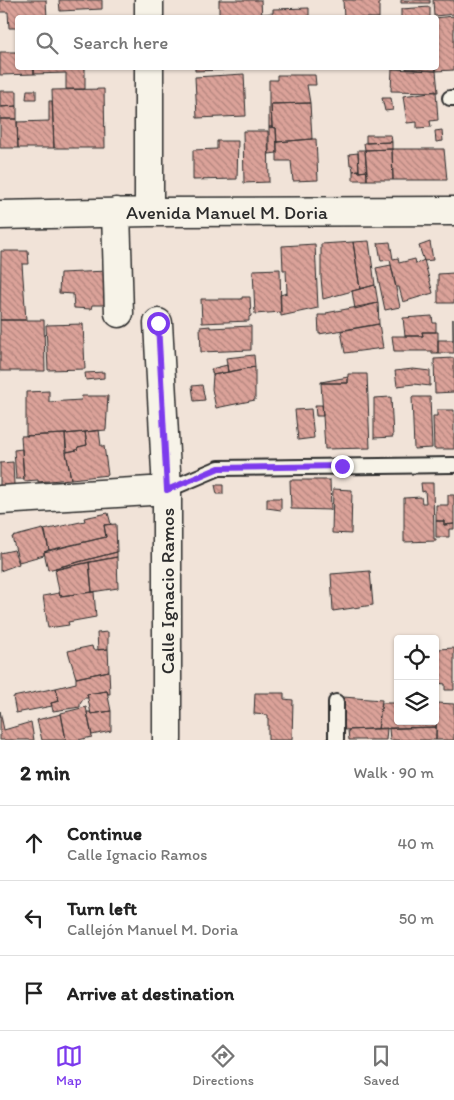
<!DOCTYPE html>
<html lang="en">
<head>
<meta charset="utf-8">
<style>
  body { margin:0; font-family:Itim,sans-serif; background:#f2f2f2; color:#222 }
  .controls { position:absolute; right:15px; bottom:15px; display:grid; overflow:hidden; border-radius:5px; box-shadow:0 1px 4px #0004 }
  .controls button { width:45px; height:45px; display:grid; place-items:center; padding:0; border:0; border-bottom:1px solid #e0e0e0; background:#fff; color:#222; font:25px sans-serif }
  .stop { position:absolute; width:15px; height:15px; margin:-11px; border:4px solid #7c3aed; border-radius:50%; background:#fff }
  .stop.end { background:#7c3aed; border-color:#fff; box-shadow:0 1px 5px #0008 }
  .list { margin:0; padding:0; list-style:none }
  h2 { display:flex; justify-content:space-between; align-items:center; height:65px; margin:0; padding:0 20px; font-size:21px }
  h2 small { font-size:16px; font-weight:400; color:#767676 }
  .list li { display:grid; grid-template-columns:32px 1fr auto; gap:15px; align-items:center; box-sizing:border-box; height:75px; padding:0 20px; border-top:1px solid #e0e0e0 }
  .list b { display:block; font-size:19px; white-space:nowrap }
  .list p { margin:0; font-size:16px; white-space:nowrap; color:#767676 }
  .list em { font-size:16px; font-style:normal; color:#767676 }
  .icon { flex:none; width:28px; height:28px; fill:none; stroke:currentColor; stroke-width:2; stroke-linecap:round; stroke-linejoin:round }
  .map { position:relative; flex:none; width:454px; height:740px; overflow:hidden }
  .search { position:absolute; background:#fff; box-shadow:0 1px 4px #0004; left:15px; right:15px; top:15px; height:55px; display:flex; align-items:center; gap:12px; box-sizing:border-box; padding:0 18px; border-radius:5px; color:#767676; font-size:19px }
  .sheet { height:290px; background:#fff }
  nav { display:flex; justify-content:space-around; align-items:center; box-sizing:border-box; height:70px; border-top:1px solid #e0e0e0; background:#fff; font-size:14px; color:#767676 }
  nav a { display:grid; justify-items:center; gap:2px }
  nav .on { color:#7c3aed }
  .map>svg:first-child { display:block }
</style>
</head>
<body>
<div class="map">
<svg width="454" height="740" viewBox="0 0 454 740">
  <defs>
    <pattern id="building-back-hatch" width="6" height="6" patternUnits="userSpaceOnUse" patternTransform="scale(1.25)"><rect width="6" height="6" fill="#dba299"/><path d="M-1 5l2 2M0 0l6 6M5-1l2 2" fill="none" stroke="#b2847d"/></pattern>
  </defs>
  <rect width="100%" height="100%" fill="#f1e3d8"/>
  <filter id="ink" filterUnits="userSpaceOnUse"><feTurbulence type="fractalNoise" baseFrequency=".02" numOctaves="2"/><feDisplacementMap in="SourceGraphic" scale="10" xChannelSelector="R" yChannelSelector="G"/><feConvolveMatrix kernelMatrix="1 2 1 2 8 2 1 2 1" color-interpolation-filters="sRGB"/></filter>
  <g filter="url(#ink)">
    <path fill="url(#building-back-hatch)" stroke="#2b2b2b" d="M 0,0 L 46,0 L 47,18 L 18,18 L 18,28 L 9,28 L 8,12 L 0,12 Z
      M 59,0 L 102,0 L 102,9 L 60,11 Z
      M 219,0 L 261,0 L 262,18 L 219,18 Z
      M 343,0 L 379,0 L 379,18 L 344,18 Z
      M 401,0 L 430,0 L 430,3 L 401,3 Z
      M 433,0 L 454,0 L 454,14 L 434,16 Z
      M 430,7 L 430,18 L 401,18 L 401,9 Z
      M 309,8 L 309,18 L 262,18 L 262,14 L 273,13 L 273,9 Z
      M 454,16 L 454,70 L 436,71 L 436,18 L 435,18 Z
      M 0,52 L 18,52 L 18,68 L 34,68 L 34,74 L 0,75 Z
      M 34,68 L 85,68 L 85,89 L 66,89 L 66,73 L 34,74 Z
      M 195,68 L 223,68 L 223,70 L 195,71 Z
      M 406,68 L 436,68 L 436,71 L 406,69 Z
      M 392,69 L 436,71 L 438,92 L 391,91 Z
      M 244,74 L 246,116 L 197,118 L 195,77 Z
      M 277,75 L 315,75 L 316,85 L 307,85 L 310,103 L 271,104 L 272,127 L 269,127 L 269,80 L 277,80 Z
      M 104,89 L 105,148 L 54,148 L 52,90 Z
      M 27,90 L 36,90 L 36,99 L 26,99 Z
      M 0,91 L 17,91 L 17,106 L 0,107 Z
      M 436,91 L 438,120 L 430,121 L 431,127 L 417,128 L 417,122 L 407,123 L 403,96 Z
      M 382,98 L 391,98 L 393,110 L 385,111 Z
      M 49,101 L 52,101 L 54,148 L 18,148 L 17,122 L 49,121 Z
      M 310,103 L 312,139 L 277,142 L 276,128 L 272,127 L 271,104 Z
      M 17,106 L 17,119 L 0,119 L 0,107 Z
      M 0,119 L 17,119 L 18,148 L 0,148 Z
      M 269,127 L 276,128 L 277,153 L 269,154 Z
      M 442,130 L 443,141 L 436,142 L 435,131 Z
      M 243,131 L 268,131 L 269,182 L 244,183 Z
      M 366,135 L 391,135 L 392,142 L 366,143 Z
      M 312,139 L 316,139 L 318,180 L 293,181 L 291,161 L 277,161 L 277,142 Z
      M 217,141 L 238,141 L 237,179 L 193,180 L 193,150 L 217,149 Z
      M 392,142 L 392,149 L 365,150 L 364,143 Z
      M 392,149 L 444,149 L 447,180 L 393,180 Z
      M 392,149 L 393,180 L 367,180 L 365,150 Z
      M 358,150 L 365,150 L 367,171 L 359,172 Z
      M 358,153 L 359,170 L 353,171 L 352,165 L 350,165 L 349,154 Z
      M 359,170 L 359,172 L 367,171 L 367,180 L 353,180 L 353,171 Z
      M 369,241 L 375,285 L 360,289 L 353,242 Z
      M 353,242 L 360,289 L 323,299 L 321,278 L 321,244 Z
      M 390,242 L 393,259 L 398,258 L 399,263 L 415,259 L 416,264 L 424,260 L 433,293 L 403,302 L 399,287 L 396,287 L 390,260 L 381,261 L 378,243 Z
      M 430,242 L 433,260 L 424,261 L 419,246 Z
      M 315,244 L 318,308 L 281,316 L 280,295 L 287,293 L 286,270 L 283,270 L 282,246 Z
      M 1,251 L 28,251 L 29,264 L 22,264 L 26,320 L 0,320 Z
      M 391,265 L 400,307 L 385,310 L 376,268 Z
      M 280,269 L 281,312 L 255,314 L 253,270 Z
      M 108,271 L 109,305 L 92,305 L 91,309 L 74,308 L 73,294 L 59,293 L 60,273 Z
      M 454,273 L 454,303 L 438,303 L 438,274 Z
      M 375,285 L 378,303 L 355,309 L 352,291 Z
      M 242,297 L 250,297 L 251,316 L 249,317 L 249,321 L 202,323 L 201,299 L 242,299 Z
      M 378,303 L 379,324 L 319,334 L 318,315 L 326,315 L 326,313 Z
      M 432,316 L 433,323 L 436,323 L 436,332 L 422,332 L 423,336 L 405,336 L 403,318 Z
      M 453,319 L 454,353 L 438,353 L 438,340 L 453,340 Z
      M 0,320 L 44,320 L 45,371 L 0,371 Z
      M 83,324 L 85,369 L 48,370 L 46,325 Z
      M 379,324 L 383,348 L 345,353 L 341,331 Z
      M 210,326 L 210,328 L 251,326 L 251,350 L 201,352 L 200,327 Z
      M 422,332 L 438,332 L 438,353 L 432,353 L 432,351 L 394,351 L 392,336 L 423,336 Z
      M 254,355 L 255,367 L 228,372 L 226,358 Z
      M 454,358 L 454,392 L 435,393 L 434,359 Z
      M 227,365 L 228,372 L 213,375 L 211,369 Z
      M 255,367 L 255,400 L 216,408 L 212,389 L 213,375 Z
      M 413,369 L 430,371 L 430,386 L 414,384 L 397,386 L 395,371 Z
      M 104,372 L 104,378 L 86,380 L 85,373 Z
      M 348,374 L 367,374 L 370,448 L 325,449 L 321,383 L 348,383 Z
      M 348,377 L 348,383 L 321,383 L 321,382 Z
      M 202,385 L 205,400 L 194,401 L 192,386 Z
      M 49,391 L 49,402 L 81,400 L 82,396 L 108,396 L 106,430 L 65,434 L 26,436 L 26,392 Z
      M 391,397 L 393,437 L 374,438 L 374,398 Z
      M 412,397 L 430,397 L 432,448 L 414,449 Z
      M 315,405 L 322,405 L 323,416 L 316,416 Z
      M 311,409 L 314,438 L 298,440 L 295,410 Z
      M 437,410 L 454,410 L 454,449 L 434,449 L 433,416 L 437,416 Z
      M 99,430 L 101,446 L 104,446 L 108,475 L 71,479 L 66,452 L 77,450 L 78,447 L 87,445 L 85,432 Z
      M 85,432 L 87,445 L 78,447 L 77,450 L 67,452 L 65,434 Z
      M 65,434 L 66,452 L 71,479 L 38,482 L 38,480 L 24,481 L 21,436 Z
      M 22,449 L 24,479 L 16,479 L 14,450 Z
      M 13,462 L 14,485 L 0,487 L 0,463 Z
      M 290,480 L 330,480 L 331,510 L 291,509 Z
      M 421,483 L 433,483 L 434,539 L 436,539 L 436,541 L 404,542 L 404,498 L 421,497 L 422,503 L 426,503 L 425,491 L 422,492 Z
      M 215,485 L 223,485 L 223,494 L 217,494 Z
      M 333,489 L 352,490 L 351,534 L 332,533 Z
      M 448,495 L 454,495 L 454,524 L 444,525 L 444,521 L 436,521 L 436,505 L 448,505 Z
      M 267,498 L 281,498 L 281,510 L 267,508 Z
      M 108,513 L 111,524 L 104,525 L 106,537 L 49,550 L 44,530 L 85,521 L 84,518 Z
      M 436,521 L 444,521 L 444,525 L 454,524 L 454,529 L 449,529 L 449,537 L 436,537 Z
      M 116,524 L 117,552 L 48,570 L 44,552 L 106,537 L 104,525 Z
      M 43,529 L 45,531 L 49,550 L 44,552 L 44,555 L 19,562 L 12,537 Z
      M 14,550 L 19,564 L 0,571 L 0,553 Z
      M 117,552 L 117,557 L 56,569 L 55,568 Z
      M 117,557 L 118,588 L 92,592 L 89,562 Z
      M 89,562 L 92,592 L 60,596 L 55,570 Z
      M 370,571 L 373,605 L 333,611 L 331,574 Z
      M 94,592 L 96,617 L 68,622 L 69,625 L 48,628 L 43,596 L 59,593 L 60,596 Z
      M 108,632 L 108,649 L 98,650 L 97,633 Z
      M 92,646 L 93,650 L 108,649 L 109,671 L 76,678 L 68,651 Z
      M 454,648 L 454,690 L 445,690 L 445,684 L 437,683 L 438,649 Z
      M 109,671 L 110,694 L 108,694 L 107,691 L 87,694 L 88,698 L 84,698 L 80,704 L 80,707 L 53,711 L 51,703 L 59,701 L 56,688 L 76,683 L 76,678 Z
      M 435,683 L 437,683 L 436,727 L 378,729 L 382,703 L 398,703 L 398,721 L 435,721 Z
      M 56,688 L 59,701 L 51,703 L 52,706 L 16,713 L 13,697 Z
      M 107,691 L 111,711 L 91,714 L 87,694 Z
      M 255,693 L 284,693 L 284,699 L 293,700 L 292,740 L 268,740 L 268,715 L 254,714 Z
      M 343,697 L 382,700 L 378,729 L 344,730 L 344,726 L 341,726 Z
      M 437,703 L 454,704 L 454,740 L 436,740 Z
      M 86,707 L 92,737 L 78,740 L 66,740 L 61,713 Z
      M 0,711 L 4,730 L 31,722 L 34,740 L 0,740 Z
      M 111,711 L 111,731 L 92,735 L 87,712 L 90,712 L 91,714 Z
      M 61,714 L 66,740 L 42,740 L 37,720 Z
      M 436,727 L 436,740 L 390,740 L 389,728 Z
      M 387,728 L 386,740 L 349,740 L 348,730 Z"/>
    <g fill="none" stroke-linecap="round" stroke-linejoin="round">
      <defs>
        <path id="service" d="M 450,98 L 454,98
          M 167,490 L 219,468 L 454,465
          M 336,702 L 336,740"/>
        <path id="minor" d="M 149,18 L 149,0
          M 116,212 L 119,313
          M 149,212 L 149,68
          M 0,215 L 149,212 L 454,211
          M 158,323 L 167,490 L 167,740
          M 0,500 L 167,490"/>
      </defs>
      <use href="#service" stroke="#2b2b2b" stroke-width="18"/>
      <use href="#minor" stroke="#2b2b2b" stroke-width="31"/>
      <use href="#service" stroke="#f7f3e8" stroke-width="14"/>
      <use href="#minor" stroke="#f7f3e8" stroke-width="28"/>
    </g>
  </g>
  <g fill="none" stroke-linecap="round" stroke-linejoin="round" filter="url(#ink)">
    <path stroke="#7c3aed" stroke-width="6" d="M 158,323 L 167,490 L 219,468 L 342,466"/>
  </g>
  <g text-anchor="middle" stroke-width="4.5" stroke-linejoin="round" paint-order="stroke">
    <g font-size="19" fill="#2b2b2b" stroke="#f7f3e8">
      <text x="227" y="219">Avenida Manuel M. Doria</text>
      <text transform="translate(167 591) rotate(-90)" y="7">Calle Ignacio Ramos</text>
    </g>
  </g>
</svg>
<div class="controls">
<button><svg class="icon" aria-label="locate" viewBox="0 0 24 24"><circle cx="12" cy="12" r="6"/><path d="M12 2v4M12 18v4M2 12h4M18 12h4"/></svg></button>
<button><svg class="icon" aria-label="layers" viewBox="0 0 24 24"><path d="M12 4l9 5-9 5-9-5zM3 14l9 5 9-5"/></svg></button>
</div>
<div class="stop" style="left:158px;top:323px"></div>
<div class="stop end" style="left:342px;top:466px"></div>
<div class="search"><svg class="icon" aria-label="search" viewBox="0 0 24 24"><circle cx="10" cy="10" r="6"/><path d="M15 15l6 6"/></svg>Search here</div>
</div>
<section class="sheet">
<h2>2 min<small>Walk · 90 m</small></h2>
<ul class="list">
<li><svg class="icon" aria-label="ahead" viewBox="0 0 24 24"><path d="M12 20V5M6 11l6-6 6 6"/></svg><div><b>Continue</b><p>Calle Ignacio Ramos</p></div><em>40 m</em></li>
<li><svg class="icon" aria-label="left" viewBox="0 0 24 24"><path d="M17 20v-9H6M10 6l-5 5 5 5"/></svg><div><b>Turn left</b><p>Callejón Manuel M. Doria</p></div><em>50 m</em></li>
<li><svg class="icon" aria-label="arrive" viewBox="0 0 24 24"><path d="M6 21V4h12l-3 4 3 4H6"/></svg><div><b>Arrive at destination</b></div></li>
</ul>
</section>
<nav>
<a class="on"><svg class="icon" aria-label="map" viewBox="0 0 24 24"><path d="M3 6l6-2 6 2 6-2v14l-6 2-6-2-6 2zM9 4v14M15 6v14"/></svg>Map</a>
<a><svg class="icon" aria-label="directions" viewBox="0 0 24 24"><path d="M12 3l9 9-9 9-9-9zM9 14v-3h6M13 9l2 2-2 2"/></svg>Directions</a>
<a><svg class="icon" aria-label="saved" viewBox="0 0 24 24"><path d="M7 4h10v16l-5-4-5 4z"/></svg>Saved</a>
</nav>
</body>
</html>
